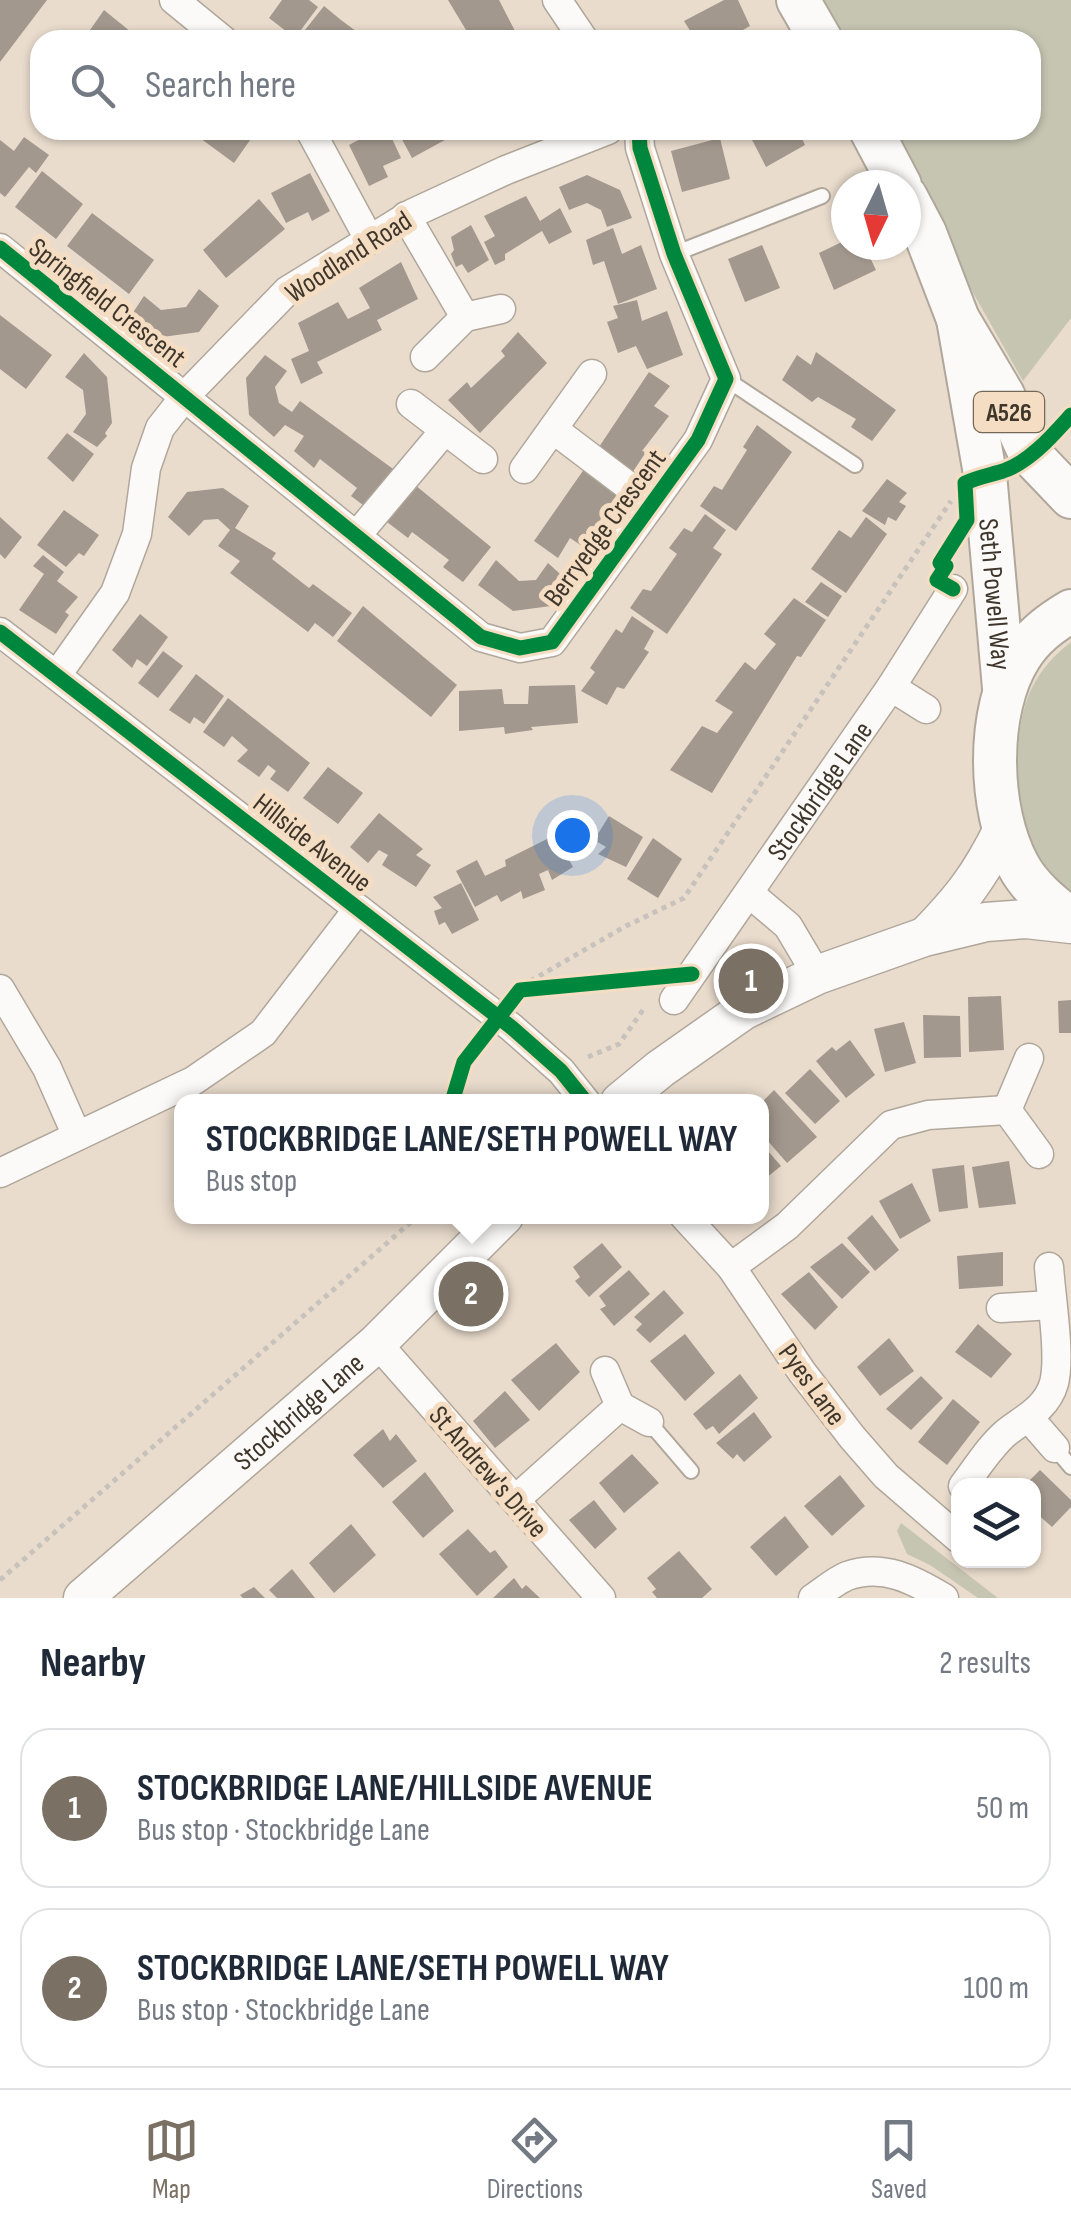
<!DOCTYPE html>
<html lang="en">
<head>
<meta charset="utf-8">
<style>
  body { margin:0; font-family:"Sofia Sans Condensed",sans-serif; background:#f6f6f7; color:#1f2937 }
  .controls { position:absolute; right:30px; bottom:30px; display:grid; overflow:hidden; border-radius:20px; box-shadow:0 2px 8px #0004 }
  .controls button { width:90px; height:90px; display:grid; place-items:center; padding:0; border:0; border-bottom:2px solid #e0e1e3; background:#fff; color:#1f2937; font:50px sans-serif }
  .compass { position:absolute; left:831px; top:170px; width:90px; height:90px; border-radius:50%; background:#fff; box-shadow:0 2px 8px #0004; rotate:185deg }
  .you { position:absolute; left:572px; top:835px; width:35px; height:35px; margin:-25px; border:8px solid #fff; border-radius:50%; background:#1a73e8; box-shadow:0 0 0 15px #1a73e833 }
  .badge { display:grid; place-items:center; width:65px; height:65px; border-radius:50%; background:#7a7064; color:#fff; font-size:32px; font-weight:700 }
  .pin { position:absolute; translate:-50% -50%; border:5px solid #fff; box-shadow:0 2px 10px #0006 }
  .popup { position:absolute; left:174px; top:1094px; width:595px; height:130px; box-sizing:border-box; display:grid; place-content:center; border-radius:20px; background:#fff; filter:drop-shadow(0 2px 8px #0005); font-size:32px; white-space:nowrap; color:#747a83 }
  .popup b { font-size:38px; color:#1f2937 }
  .popup::after { content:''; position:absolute; left:50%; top:100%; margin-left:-20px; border:20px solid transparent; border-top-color:#fff }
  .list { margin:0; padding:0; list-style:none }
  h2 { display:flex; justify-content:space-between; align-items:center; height:130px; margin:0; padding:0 40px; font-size:42px }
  h2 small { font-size:32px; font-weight:400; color:#747a83 }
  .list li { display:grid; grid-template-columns:65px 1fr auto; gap:30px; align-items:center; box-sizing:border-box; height:160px; margin:0 20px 20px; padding:0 20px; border:2px solid #e0e1e3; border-radius:30px }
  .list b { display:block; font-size:38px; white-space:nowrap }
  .list p { margin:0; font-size:32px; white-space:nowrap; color:#747a83 }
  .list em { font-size:32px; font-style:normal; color:#747a83 }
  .icon { flex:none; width:55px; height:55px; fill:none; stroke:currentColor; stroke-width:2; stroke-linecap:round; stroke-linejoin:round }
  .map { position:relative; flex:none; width:1071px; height:1598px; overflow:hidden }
  .search { position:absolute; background:#fff; box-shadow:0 2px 8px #0004; left:30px; right:30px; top:30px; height:110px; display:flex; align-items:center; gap:25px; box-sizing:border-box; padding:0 35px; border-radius:30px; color:#747a83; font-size:38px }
  .sheet { height:490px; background:#fff }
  nav { display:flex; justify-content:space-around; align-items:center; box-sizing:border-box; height:140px; border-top:2px solid #e0e1e3; background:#fff; font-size:28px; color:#747a83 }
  nav a { display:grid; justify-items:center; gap:5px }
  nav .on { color:#7a7064 }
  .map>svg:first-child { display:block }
</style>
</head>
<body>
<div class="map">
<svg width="1071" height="1598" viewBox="0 0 1071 1598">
  <rect width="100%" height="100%" fill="#e9dccd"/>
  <path fill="#c6c5b2" d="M 807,0 L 1071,0 L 1071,318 L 1023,381 L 881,130 L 1031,130 L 1031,40 L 830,40 Z
    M 1071,642 L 1071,901 C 1053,885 1021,841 1016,818 C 1014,806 1017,791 1017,779 C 1018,720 1022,680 1071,642 Z
    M 901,1523 L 998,1598 L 978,1598 L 930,1565 L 907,1554 L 897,1531 Z"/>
  <path fill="#a3988e" d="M 0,0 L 47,0 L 0,62 Z
    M 282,0 L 309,0 L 318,7 L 295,38 L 269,18 Z
    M 448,0 L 499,0 L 515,31 L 497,40 L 472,40 Z
    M 724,0 L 738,0 L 750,26 L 725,40 L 680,40 L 691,32 L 684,21 Z
    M 324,6 L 341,20 L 368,40 L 297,40 Z
    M 104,10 L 131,32 L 125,40 L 83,40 Z
    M 189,130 L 257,130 L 234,163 Z
    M 377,130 L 388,130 L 401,158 L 383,166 L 388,177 L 369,186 L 349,145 Z
    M 397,130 L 463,130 L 412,158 Z
    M 751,130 L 798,130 L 805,145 L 766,167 L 748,132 Z
    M 24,137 L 49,155 L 36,173 L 29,167 L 5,197 L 0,193 L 0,140 L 14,151 Z
    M 720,138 L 730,179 L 682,192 L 671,151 Z
    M 42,171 L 83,204 L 56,239 L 15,207 Z
    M 310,173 L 330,211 L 312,221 L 308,212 L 286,223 L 271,193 Z
    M 587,175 L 620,190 L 632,218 L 607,227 L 601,210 L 587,203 L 569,210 L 559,187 Z
    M 526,196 L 540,221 L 560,208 L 572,232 L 549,244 L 542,231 L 505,254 L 505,260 L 495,265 L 484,242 L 495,236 L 484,216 Z
    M 259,199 L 285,229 L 226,278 L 203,250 Z
    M 92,213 L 154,260 L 129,294 L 67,246 Z
    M 471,225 L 489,260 L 468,273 L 462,264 L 456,267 L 451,254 L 454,250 L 451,237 Z
    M 613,228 L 622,254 L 641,245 L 657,289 L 618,304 L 604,261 L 593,265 L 586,240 Z
    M 846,240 L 846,245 L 864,245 L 876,270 L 834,290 L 819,253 Z
    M 762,245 L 780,288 L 745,302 L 728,259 Z
    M 401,262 L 418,299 L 377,320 L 382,330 L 317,362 L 323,373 L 301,384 L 291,359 L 309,351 L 298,323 L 338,302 L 348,319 L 370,308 L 359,288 Z
    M 199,289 L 219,306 L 199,332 L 155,338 L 128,320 L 144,296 L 161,310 L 186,307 Z
    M 637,300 L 642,321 L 667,311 L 683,355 L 647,369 L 636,346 L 618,353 L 607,322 L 618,318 L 613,306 Z
    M 0,315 L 52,355 L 26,389 L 0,369 Z
    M 518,332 L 547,363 L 480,433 L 448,400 L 467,382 L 471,388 L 505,356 L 501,351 Z
    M 816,352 L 896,410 L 872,441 L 851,427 L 856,419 L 818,397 L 812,402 L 782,380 L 797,355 L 811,365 Z
    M 84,353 L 107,377 L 112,423 L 105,433 L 107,436 L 97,447 L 73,432 L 86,414 L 83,390 L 65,377 Z
    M 265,355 L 287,371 L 275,387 L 279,403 L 292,412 L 300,401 L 400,474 L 371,511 L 351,496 L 357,488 L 320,459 L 314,468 L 294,451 L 304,436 L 285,425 L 274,437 L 249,415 L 246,378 Z
    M 649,372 L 670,386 L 654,406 L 669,416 L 642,451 L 646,452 L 632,473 L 597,450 Z
    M 757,425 L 792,452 L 736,531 L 700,506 L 714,486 L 722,490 L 747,450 L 743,447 Z
    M 67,433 L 94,454 L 73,482 L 47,458 Z
    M 587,465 L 621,490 L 582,546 L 570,538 L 558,558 L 534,541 Z
    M 887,479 L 907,493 L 899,502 L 906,506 L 896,521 L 888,517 L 885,525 L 862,511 Z
    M 415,485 L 491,547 L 463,582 L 443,567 L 449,560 L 412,532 L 408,538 L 387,522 Z
    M 223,488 L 249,506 L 235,528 L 276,553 L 272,559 L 309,588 L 313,584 L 352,613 L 333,637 L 315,623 L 308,632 L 230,573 L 240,561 L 218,546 L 230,530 L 218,519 L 204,520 L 189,536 L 168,517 L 187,492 Z
    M 64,510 L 99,535 L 84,556 L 79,553 L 66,567 L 37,545 Z
    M 705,514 L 726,530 L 713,548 L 722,554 L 667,634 L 630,608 L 643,589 L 651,591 L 677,554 L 669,548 L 684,528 L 692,532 Z
    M 0,517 L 22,537 L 5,559 L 0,554 Z
    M 866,517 L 887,534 L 846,593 L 811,569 L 839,530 L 851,538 Z
    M 43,555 L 64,572 L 57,581 L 78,597 L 65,612 L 69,615 L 56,634 L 19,610 L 44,574 L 33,566 Z
    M 496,560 L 519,581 L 536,580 L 548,563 L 569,582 L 551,606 L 513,611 L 478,585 Z
    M 821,582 L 842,596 L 828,617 L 805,602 Z
    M 794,598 L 826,620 L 801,657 L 797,656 L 712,793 L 670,770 L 702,726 L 717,733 L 733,712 L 715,701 L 745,662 L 755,670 L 776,644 L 764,634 Z
    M 363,606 L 457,685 L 431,717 L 337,641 Z
    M 140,614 L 168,637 L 147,666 L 137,659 L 132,668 L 112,650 Z
    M 632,616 L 654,631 L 644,649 L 649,652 L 624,689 L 617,687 L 607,705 L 581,691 L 595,672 L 590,668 L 616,629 L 622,633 Z
    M 163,651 L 183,666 L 158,698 L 138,683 Z
    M 196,674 L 224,696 L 204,724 L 194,717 L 190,724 L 169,710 Z
    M 575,685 L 578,723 L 531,727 L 533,730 L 505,734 L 504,727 L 459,731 L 459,691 L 502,689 L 504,704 L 528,704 L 529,686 Z
    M 228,698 L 310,763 L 288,792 L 270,779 L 276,771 L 268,765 L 259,777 L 237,761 L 248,750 L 232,736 L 224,747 L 203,732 Z
    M 328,767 L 363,793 L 338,824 L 303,798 Z
    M 379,813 L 423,849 L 416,855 L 431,865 L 416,887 L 382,865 L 388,855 L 379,850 L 368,863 L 350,847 Z
    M 609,816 L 643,837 L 626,867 L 598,854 L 606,847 L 594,840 Z
    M 555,835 L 573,867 L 552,880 L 548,870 L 539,874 L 545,890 L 523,899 L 521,891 L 501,902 L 497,895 L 475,907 L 456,871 L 477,860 L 485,876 L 506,866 L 505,860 Z
    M 653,838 L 682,859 L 658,898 L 627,879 Z
    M 461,883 L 479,920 L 452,934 L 445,922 L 439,925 L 434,911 L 442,908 L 433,897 Z
    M 1001,996 L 1004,1050 L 969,1052 L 968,997 Z
    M 1071,1000 L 1071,1033 L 1059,1033 L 1058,1001 Z
    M 923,1015 L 960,1016 L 961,1057 L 924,1058 Z
    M 904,1022 L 916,1063 L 885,1072 L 874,1029 Z
    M 850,1040 L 875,1075 L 846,1098 L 816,1061 L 832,1047 L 836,1051 Z
    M 810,1069 L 840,1101 L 815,1124 L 785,1093 Z
    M 774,1090 L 817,1137 L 787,1163 L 761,1133 L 761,1103 Z
    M 761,1143 L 781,1166 L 761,1182 Z
    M 1009,1161 L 1016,1204 L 979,1208 L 972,1167 Z
    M 964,1165 L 968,1208 L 939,1212 L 932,1169 Z
    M 912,1183 L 931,1221 L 900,1239 L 879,1201 Z
    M 872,1215 L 899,1250 L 875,1271 L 847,1238 Z
    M 602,1243 L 622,1267 L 589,1297 L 575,1281 L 580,1277 L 573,1267 Z
    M 842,1243 L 870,1272 L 842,1299 L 810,1267 Z
    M 1003,1252 L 1003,1286 L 959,1289 L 957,1256 Z
    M 629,1270 L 650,1294 L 614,1326 L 600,1309 L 606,1306 L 599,1296 Z
    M 809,1272 L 838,1307 L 815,1330 L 781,1294 Z
    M 664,1290 L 684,1313 L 650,1343 L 636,1330 L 642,1324 L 634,1317 Z
    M 978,1324 L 1012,1354 L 991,1378 L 955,1352 Z
    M 685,1334 L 715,1373 L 685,1401 L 650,1361 Z
    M 889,1338 L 914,1371 L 880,1396 L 857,1367 Z
    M 556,1343 L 580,1372 L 539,1411 L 511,1380 Z
    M 740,1374 L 758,1398 L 719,1434 L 713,1426 L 706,1430 L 693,1414 Z
    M 921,1376 L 943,1398 L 911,1430 L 886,1409 Z
    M 505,1391 L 530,1420 L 495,1448 L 473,1421 Z
    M 953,1399 L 980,1422 L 947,1465 L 918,1442 Z
    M 754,1412 L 772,1437 L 744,1462 L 737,1454 L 733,1459 L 716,1443 Z
    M 383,1429 L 390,1441 L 396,1434 L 417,1461 L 383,1488 L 353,1455 Z
    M 632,1454 L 659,1483 L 624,1513 L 599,1483 Z
    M 1040,1470 L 1071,1500 L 1071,1507 L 1052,1527 L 1034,1511 L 1034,1486 L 1024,1486 Z
    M 425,1472 L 454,1511 L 423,1538 L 392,1502 Z
    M 840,1475 L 865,1506 L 832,1536 L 804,1506 Z
    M 594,1500 L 617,1529 L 595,1549 L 569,1520 Z
    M 785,1516 L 809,1547 L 776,1576 L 750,1547 Z
    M 351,1524 L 376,1555 L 334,1593 L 309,1563 Z
    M 468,1529 L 490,1553 L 495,1550 L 508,1567 L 477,1596 L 439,1554 Z
    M 679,1551 L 712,1589 L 702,1598 L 657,1598 L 652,1592 L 656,1589 L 647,1578 Z
    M 292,1569 L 315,1598 L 277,1598 L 269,1590 Z
    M 514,1578 L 522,1589 L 526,1585 L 540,1598 L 493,1598 Z
    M 254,1587 L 265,1598 L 243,1598 L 240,1595 Z"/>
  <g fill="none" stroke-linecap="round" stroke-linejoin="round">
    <defs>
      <path id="lane" d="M 674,254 L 822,196
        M 726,379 L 855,465
        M 649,1422 L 691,1471
        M 1055,1448 L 1071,1467"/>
      <g id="street">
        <path d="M 174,0 L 223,40"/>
        <path d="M 557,0 L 584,40"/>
        <path d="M 310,130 L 369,239"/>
        <path d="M 406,216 L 465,317"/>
        <path d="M 0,248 L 481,637 L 520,648 L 552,642 L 698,440 L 726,379 L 674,254 L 640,148 L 639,130"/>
        <path d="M 425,357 L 465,317 L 501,309"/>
        <path d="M 411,404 L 483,459"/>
        <path d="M 553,429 L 652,504"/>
        <path d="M 524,469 L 592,374"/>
        <path d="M 357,535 L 445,430"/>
        <path d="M 0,632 L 511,1027 L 561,1071 L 586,1102"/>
        <path d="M 57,675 L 115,593 L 137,534 L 146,468 L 160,428 L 186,395 L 287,291 L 413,213 L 506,170 L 608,130"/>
        <path d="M 891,687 L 926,709"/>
        <path d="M 749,893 L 788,926 L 817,975"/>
        <path d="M 0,989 L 47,1068 L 77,1136"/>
        <path id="s1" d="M 674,1000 L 891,687 L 953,589"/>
        <path d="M 1029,1058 L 1007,1110 L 1039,1154"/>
        <path d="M 0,1173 L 193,1081 L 263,1033 L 358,909"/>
        <path d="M 684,1216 L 731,1267 L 802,1372 L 852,1437 L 886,1476 L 958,1538"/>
        <path d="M 731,1267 L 787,1226 L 891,1125 L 928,1115 L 1007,1110"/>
        <path d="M 1001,1308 L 1052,1305"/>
        <path d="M 377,1343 L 601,1598"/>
        <path d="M 605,1371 L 620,1406 L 649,1422"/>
        <path d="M 1029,1418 L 1055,1448"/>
        <path d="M 963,1486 C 976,1469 990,1446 1007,1432 C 1025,1418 1047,1408 1054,1383 C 1061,1356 1051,1297 1049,1267"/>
        <path d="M 515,1500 L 620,1406"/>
        <path d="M 813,1598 C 824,1591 835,1581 847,1576 C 883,1563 914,1580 944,1598"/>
      </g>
      <g id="secondary">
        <path d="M 926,936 C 962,899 980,876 1003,829"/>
        <path d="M 620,1102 L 660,1069 L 744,1010 L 817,975 L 924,937 L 986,922 L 1026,919 L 1071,924"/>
        <path id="s2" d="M 83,1598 L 377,1343 L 504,1216"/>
      </g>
      <g id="primary">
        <path d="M 798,0 L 821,40"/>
        <path d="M 871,130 L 900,185"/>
        <path d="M 906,197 L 925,233 L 958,319 L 1003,395 L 1030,454 L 1071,497"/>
        <path id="s3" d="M 958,319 L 985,474 L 1004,688"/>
        <path d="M 1071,611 C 1051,623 1033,636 1020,657 C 986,711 988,809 1018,865 C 1030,888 1052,905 1071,920"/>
      </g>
    </defs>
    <use href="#lane" stroke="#b0a79b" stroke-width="18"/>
    <use href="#street" stroke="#b0a79b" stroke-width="31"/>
    <use href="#secondary" stroke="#b0a79b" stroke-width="41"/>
    <use href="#primary" stroke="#b0a79b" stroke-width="46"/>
    <path stroke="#c7c2bc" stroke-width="5" stroke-dasharray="5 5" stroke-linecap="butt" d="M 513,991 L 626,926 L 684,898 L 951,501
      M 588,1057 L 619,1044 L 645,1007
      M 0,1580 L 418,1216"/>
    <use href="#lane" stroke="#fcfaf8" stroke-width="14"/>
    <use href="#street" stroke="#fcfaf8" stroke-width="28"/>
    <use href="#secondary" stroke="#fcfaf8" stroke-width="38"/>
    <use href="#primary" stroke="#fcfaf8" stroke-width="42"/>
    <defs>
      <path id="cycleway" d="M 0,248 L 481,637 L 520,648 L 552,642 L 698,440 L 726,379 L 674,254 L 640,148 L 639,130
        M 953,589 L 937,580 L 946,566 L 940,563 L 967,520 L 965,483 C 978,477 990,475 1003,471 C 1030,462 1053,435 1071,415
        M 0,632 L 511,1027 L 561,1071 L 586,1102
        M 452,1102 L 464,1062 L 520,990 L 692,974"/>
    </defs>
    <use href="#cycleway" stroke="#f4ddc2" stroke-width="21"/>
    <use href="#cycleway" stroke="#00873e" stroke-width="15"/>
  </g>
  <g text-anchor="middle" stroke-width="10" stroke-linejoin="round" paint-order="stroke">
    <rect fill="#f4ddc2" stroke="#756858" stroke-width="2.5" x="974" y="392" width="70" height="40" rx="8"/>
    <g font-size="25" font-weight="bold" fill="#3f362b">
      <text x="1009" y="421">A526</text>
    </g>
    <g font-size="28" fill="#3f362b" stroke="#f4ddc2">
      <text transform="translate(348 256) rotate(-33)" y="10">Woodland Road</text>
      <text transform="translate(108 302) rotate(38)" y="10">Springfield Crescent</text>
      <text transform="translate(604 527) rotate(-54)" y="10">Berryedge Crescent</text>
      <text dy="10" stroke="none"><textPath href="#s3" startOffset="278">Seth Powell Way</textPath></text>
      <text dy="10" stroke="none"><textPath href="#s1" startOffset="255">Stockbridge Lane</textPath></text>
      <text transform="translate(313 842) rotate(38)" y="10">Hillside Avenue</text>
      <text transform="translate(813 1384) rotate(54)" y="10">Pyes Lane</text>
      <text dy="10" stroke="none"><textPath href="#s2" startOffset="285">Stockbridge Lane</textPath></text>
      <text transform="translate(489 1471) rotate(49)" y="10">St Andrew's Drive</text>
    </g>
  </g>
</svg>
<div class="controls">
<button><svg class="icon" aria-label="layers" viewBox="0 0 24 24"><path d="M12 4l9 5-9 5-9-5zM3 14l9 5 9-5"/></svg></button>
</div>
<svg class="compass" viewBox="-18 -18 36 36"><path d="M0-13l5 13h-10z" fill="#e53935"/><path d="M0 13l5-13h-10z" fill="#747a83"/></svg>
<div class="you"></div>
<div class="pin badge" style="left:751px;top:981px">1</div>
<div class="pin badge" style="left:471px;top:1294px">2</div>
<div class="popup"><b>STOCKBRIDGE LANE/SETH POWELL WAY</b>Bus stop</div>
<div class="search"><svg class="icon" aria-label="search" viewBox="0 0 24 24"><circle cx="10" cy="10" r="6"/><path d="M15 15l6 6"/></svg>Search here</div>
</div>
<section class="sheet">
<h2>Nearby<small>2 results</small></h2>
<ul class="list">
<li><span class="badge">1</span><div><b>STOCKBRIDGE LANE/HILLSIDE AVENUE</b><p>Bus stop · Stockbridge Lane</p></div><em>50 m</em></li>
<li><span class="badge">2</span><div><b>STOCKBRIDGE LANE/SETH POWELL WAY</b><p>Bus stop · Stockbridge Lane</p></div><em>100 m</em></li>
</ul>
</section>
<nav>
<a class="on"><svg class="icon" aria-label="map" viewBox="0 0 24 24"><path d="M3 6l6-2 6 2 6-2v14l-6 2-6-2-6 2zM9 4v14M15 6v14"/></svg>Map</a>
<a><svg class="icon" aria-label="directions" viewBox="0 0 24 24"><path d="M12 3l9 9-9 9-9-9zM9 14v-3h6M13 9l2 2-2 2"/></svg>Directions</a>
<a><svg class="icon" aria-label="saved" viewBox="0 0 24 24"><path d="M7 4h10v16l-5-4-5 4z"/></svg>Saved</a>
</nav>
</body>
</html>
